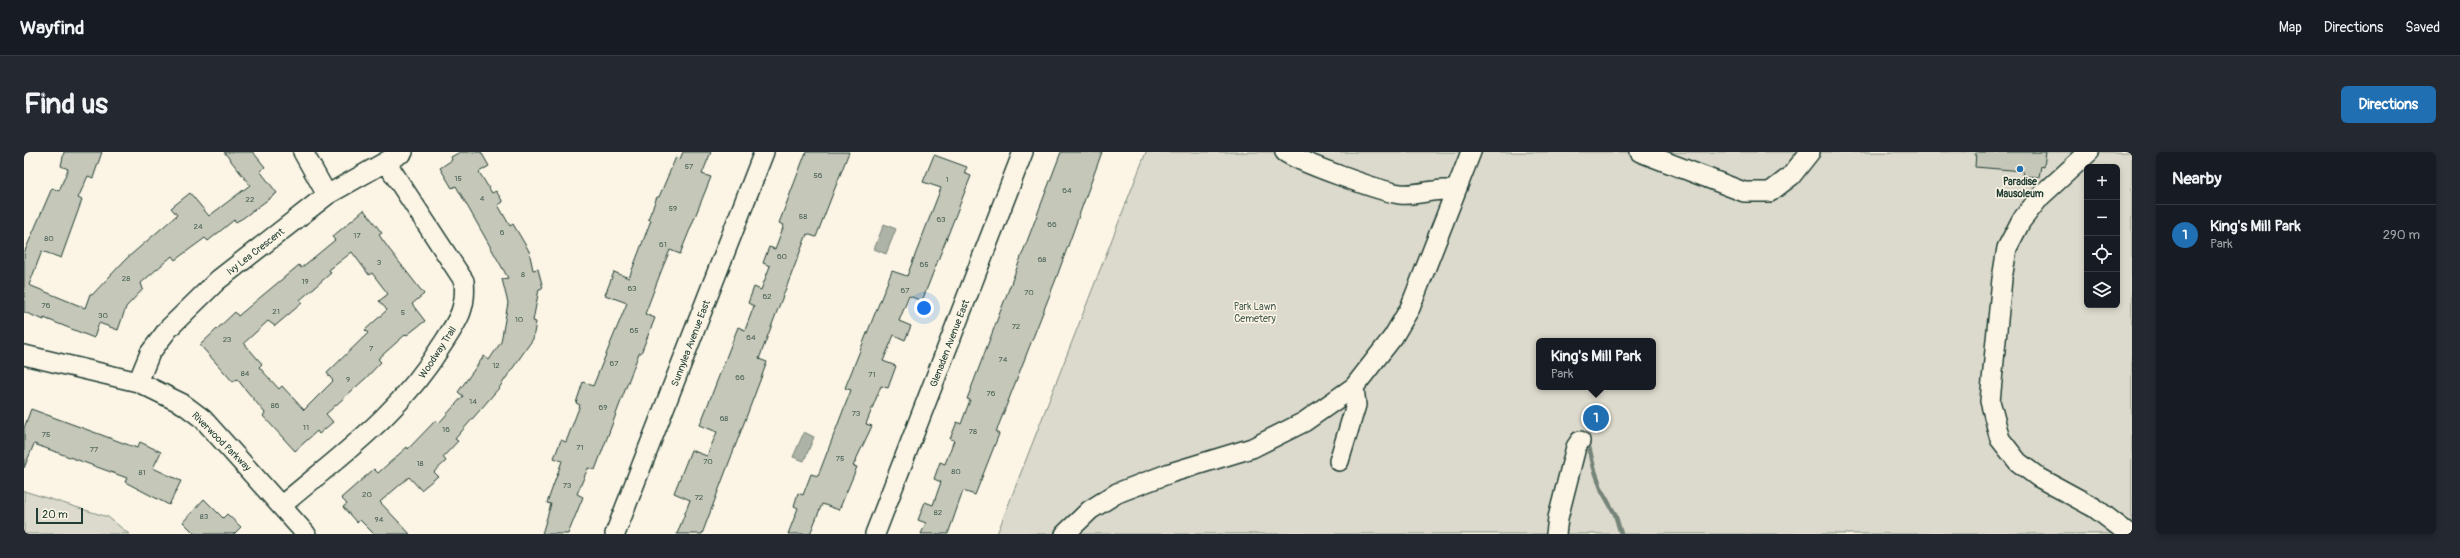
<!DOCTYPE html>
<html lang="en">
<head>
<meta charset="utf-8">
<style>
  body { margin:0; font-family:Pangolin,sans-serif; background:#242831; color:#f1f3f6 }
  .controls { position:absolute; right:12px; top:12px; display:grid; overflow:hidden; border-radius:6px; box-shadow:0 2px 6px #0003 }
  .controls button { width:36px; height:36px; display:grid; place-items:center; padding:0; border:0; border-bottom:1px solid #363941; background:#171b24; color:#f1f3f6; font:20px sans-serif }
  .scale { position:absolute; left:12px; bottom:10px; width:47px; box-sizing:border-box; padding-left:4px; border:2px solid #1f3d34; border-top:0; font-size:11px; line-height:14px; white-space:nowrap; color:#1f3d34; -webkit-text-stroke:3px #fcf5e5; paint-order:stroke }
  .you { position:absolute; left:900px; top:156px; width:14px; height:14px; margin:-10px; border:3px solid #fff; border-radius:50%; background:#1a73e8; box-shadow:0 0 0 6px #1a73e833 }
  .badge { display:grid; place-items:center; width:26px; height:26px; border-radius:50%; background:#1f6fb2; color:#fff; font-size:13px; font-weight:700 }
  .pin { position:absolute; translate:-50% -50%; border:2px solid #fff; box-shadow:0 1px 4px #0006 }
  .popup { position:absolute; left:1512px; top:186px; width:120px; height:52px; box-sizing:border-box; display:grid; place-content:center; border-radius:6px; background:#171b24; filter:drop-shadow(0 1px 3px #0005); font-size:13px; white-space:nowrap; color:#9ea1a6 }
  .popup b { font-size:15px; color:#f1f3f6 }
  .popup::after { content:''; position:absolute; left:50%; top:100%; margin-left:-8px; border:8px solid transparent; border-top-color:#171b24 }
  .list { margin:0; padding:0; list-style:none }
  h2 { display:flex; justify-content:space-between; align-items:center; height:52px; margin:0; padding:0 16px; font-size:17px }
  h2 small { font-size:13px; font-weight:400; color:#9ea1a6 }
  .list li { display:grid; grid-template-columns:26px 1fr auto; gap:12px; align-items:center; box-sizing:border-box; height:60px; padding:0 16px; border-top:1px solid #363941 }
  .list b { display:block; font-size:15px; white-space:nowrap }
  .list p { margin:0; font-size:13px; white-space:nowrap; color:#9ea1a6 }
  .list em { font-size:13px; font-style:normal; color:#9ea1a6 }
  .icon { flex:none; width:22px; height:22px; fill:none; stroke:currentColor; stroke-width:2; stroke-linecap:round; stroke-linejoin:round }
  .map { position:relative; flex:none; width:2108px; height:382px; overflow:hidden; border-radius:6px }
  header { display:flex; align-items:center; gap:24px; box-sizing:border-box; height:56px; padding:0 20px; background:#171b24; border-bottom:1px solid #363941 }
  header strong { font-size:19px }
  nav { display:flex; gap:22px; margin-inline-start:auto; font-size:14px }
  .intro { display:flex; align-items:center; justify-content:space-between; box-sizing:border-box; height:96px; padding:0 24px }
  h1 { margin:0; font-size:28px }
  .button { padding:10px 18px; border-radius:6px; background:#1f6fb2; color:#fff; font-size:14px; font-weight:700 }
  main { display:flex; gap:24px; padding:0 24px }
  aside { flex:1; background:#171b24; border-radius:6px; box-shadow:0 2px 6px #0003 }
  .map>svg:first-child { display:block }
</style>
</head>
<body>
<header>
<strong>Wayfind</strong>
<nav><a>Map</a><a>Directions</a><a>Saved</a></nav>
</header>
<div class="intro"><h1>Find us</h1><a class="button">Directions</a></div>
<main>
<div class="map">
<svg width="2108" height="382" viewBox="0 0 2108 382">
  <rect width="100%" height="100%" fill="#fcf5e5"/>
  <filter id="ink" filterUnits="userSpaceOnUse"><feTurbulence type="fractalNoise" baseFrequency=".025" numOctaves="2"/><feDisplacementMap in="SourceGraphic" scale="8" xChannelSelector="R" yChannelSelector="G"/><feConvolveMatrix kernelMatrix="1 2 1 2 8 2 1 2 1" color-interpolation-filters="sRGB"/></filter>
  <g filter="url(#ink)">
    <path fill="#dcdacc" stroke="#7e8c80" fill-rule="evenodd" d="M 1122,0 L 2108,0 L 2108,382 L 973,382 ZM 2063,15 L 2093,15 L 2093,153 L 2063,153 ZM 1515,189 L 1629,189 L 1629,235 L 1515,235 Z
      M 0,339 L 84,365 L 105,382 L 0,382 Z"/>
    <path fill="#aeb3a7" stroke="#758479" d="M 860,72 L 872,77 L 862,102 L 850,97 Z
      M 780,280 L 790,285 L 780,309 L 769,305 Z"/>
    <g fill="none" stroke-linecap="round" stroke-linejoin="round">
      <path stroke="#758479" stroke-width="4.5" d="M 1563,286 L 1570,316 L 1578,339 L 1591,362 L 1597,382"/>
    </g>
    <path fill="#c5c7b9" stroke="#1f3d34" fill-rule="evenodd" d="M 40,0 L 78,0 L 69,26 L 64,24 L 54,46 L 58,48 L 37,106 L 18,99 L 5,133 L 61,156 L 66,142 L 68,143 L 102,107 L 153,63 L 147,56 L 166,41 L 185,64 L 226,33 L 200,0 L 229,0 L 241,15 L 236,19 L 253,41 L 219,66 L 212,70 L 210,68 L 184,89 L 181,86 L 151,108 L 148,104 L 117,131 L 119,137 L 102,155 L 94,178 L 75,171 L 70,186 L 20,166 L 20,168 L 0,160 L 0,101 L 28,36 L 35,39 L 44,17 L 37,14 Z
      M 436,0 L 457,0 L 465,14 L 455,20 L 468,41 L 472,39 L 479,50 L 474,53 L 486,74 L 489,72 L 505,99 L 509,118 L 514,117 L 519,136 L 515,137 L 509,169 L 512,170 L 509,187 L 475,236 L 431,287 L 434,289 L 419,305 L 422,309 L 410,320 L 414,324 L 397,338 L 385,325 L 356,350 L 386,382 L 350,382 L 336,368 L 333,371 L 319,355 L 323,352 L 317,346 L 350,317 L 354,321 L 383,295 L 384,297 L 412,268 L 415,271 L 439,244 L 434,240 L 460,204 L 465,208 L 477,190 L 484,151 L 478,127 L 484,126 L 432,34 L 428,36 L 416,16 L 428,8 L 427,5 Z
      M 659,0 L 687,0 L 678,22 L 687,25 L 656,102 L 646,98 L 638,117 L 621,162 L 631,166 L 617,201 L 615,201 L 571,318 L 564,316 L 553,342 L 559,345 L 544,382 L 518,382 L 527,352 L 523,351 L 538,309 L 530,306 L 537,288 L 542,290 L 556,253 L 552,251 L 559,230 L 569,234 L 603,151 L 581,143 L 590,120 L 605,126 L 627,68 L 624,67 L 633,45 L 635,45 L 652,5 L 656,7 Z
      M 782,0 L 825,0 L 792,85 L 783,82 L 752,162 L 735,207 L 743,210 L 678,382 L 653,382 L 666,348 L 650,341 L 667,298 L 683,304 L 693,280 L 676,273 L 714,175 L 721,178 L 730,154 L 724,151 L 730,135 L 737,138 L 746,114 L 739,111 L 745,95 L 751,97 L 760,73 L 755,71 Z
      M 1037,0 L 1078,0 L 1032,127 L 972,280 L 975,282 L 951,343 L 939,339 L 924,382 L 897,382 L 902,371 L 894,368 L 901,350 L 909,353 L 917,330 L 910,327 L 916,310 L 921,312 L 930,288 L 926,287 L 933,270 L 937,272 L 946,248 L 943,247 Z
      M 1952,0 L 2022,0 L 2020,15 L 2017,14 L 2015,25 L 1998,24 L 1999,19 L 1951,15 Z
      M 910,3 L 943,15 L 940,21 L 947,24 L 898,149 L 885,144 L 875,169 L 887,174 L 881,188 L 870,183 L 859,209 L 872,214 L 864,236 L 857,234 L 842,272 L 848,274 L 829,314 L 833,315 L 815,358 L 798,352 L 786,382 L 764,382 L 774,356 L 770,354 L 774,341 L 779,343 L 787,322 L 794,324 L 827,238 L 821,236 L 868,119 L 883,124 L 917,36 L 899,30 Z
      M 340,58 L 358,81 L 355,83 L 365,97 L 400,142 L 388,152 L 401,169 L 383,183 L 382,182 L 354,207 L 357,210 L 342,226 L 302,262 L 309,270 L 295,282 L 293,279 L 271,299 L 239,264 L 241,261 L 213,227 L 209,230 L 176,193 L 211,160 L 214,164 L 275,113 L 277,116 L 311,88 L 308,85 ZM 328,100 L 345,123 L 348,121 L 364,142 L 355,149 L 363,158 L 341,178 L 344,181 L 303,221 L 309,229 L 280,258 L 258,234 L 255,237 L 235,215 L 238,212 L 220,191 L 244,169 L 251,174 L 278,151 L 276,148 L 307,121 L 305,118 Z
      M 7,257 L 113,296 L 116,290 L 137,300 L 129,316 L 157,329 L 145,353 L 101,330 L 103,326 L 10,292 L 0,316 L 0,276 Z
      M 180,347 L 199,366 L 203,362 L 217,375 L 210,382 L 171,382 L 159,370 Z"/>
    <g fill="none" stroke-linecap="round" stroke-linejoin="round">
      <defs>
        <path id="minor" d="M 279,0 L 303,43
          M 1261,0 C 1275,10 1358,40 1376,42 C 1395,44 1413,35 1431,39
          M 1616,0 L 1720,40 L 1746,40 L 1767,24 L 1786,0
          M 2065,0 L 2016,45 L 1997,69 L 1983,96 L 1978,127 L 1966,249 L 1976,287 L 1994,310 L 2014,325 L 2071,356 L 2105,382
          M 0,203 L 114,230 L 159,252 L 179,267 L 282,382
          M 114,230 L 126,201 L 145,176 L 194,128 L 303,43 L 379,0
          M 1315,309 L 1332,253 L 1330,235
          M 257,354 C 318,302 375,263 418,193 C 433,170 443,157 440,129 L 362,10
          M 591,382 L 740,0
          M 851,382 L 999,0
          M 1041,382 L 1066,358 L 1093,341 L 1146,321 L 1228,296 L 1280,270 L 1330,235 L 1369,185 L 1386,156 L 1447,0
          M 1532,382 L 1534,366 L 1552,295 L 1556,289"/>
      </defs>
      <use href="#minor" stroke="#1f3d34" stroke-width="22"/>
      <use href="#minor" stroke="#fcf5e5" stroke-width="19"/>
    </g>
  </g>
  <circle fill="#1f6fb2" stroke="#fcf5e5" stroke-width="1.5" cx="1996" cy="17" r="4"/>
  <g text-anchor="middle" stroke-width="3" stroke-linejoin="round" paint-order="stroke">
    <g font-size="8" fill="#486055">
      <text x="665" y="17">57</text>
      <text x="794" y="26">56</text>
      <text x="434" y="29">15</text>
      <text x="923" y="30">1</text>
      <text x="1043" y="41">64</text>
      <text x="458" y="49">4</text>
      <text x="226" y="50">22</text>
      <text x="649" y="59">59</text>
      <text x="779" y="67">58</text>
      <text x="917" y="70">63</text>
      <text x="1028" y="75">66</text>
      <text x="174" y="77">24</text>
      <text x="478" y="83">6</text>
      <text x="333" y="86">17</text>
      <text x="25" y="89">80</text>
      <text x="639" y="95">61</text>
      <text x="758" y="107">60</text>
      <text x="1018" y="110">68</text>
      <text x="355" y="113">3</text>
      <text x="900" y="115">65</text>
      <text x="499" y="125">8</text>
      <text x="102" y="129">28</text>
      <text x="281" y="132">19</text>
      <text x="608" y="139">63</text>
      <text x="881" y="141">67</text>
      <text x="1005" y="143">70</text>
      <text x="743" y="147">62</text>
      <text x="22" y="156">76</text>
      <text x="252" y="162">21</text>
      <text x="379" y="163">5</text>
      <text x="79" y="166">30</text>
      <text x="495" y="170">10</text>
      <text x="992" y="177">72</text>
      <text x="610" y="181">65</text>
      <text x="727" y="188">64</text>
      <text x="203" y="190">23</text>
      <text x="347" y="199">7</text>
      <text x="979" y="210">74</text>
      <text x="590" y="214">67</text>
      <text x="472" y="216">12</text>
      <text x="221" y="224">84</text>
      <text x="848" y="225">71</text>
      <text x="716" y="228">66</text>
      <text x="324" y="230">9</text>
      <text x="967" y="244">76</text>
      <text x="449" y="252">14</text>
      <text x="251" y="256">86</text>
      <text x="579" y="258">69</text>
      <text x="832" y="264">73</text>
      <text x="700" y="269">68</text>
      <text x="282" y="278">11</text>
      <text x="422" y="280">16</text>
      <text x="949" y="282">78</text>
      <text x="22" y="285">75</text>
      <text x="556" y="298">71</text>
      <text x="70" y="300">77</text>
      <text x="816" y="309">75</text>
      <text x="684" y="312">70</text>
      <text x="396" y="314">18</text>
      <text x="932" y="322">80</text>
      <text x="118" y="323">81</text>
      <text x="543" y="336">73</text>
      <text x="343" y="345">20</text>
      <text x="675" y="348">72</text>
      <text x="914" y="363">82</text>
      <text x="180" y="367">83</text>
      <text x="355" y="370">94</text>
    </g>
    <g font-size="10" font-weight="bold" fill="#1f3d34" stroke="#fcf5e5">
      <text x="1996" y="33">Paradise<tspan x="1996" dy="12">Mausoleum</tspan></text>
    </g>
    <g font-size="10" fill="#1f3d34" stroke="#fcf5e5">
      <text transform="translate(231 99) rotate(-38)" y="4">Ivy Lea Crescent</text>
      <text transform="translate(666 191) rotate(-69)" y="4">Sunnylea Avenue East</text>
      <text transform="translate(925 191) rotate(-69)" y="4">Glenaden Avenue East</text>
      <text transform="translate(413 200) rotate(-57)" y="4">Woodway Trail</text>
      <text transform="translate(198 289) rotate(45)" y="4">Riverwood Parkway</text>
    </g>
    <g font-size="10" fill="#455c52" stroke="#fcf5e5">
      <text x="1231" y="158">Park Lawn<tspan x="1231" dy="12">Cemetery</tspan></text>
    </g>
  </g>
</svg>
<div class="controls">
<button>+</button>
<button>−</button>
<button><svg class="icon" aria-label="locate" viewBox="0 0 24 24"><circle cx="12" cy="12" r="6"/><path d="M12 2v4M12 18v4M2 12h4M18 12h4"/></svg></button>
<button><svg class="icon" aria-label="layers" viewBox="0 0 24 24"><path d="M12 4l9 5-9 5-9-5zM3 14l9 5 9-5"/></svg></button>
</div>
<div class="scale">20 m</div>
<div class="you"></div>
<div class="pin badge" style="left:1572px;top:266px">1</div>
<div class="popup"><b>King's Mill Park</b>Park</div>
</div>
<aside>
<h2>Nearby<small></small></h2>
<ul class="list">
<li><span class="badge">1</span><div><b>King's Mill Park</b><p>Park</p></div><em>290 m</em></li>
</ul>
</aside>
</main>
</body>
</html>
